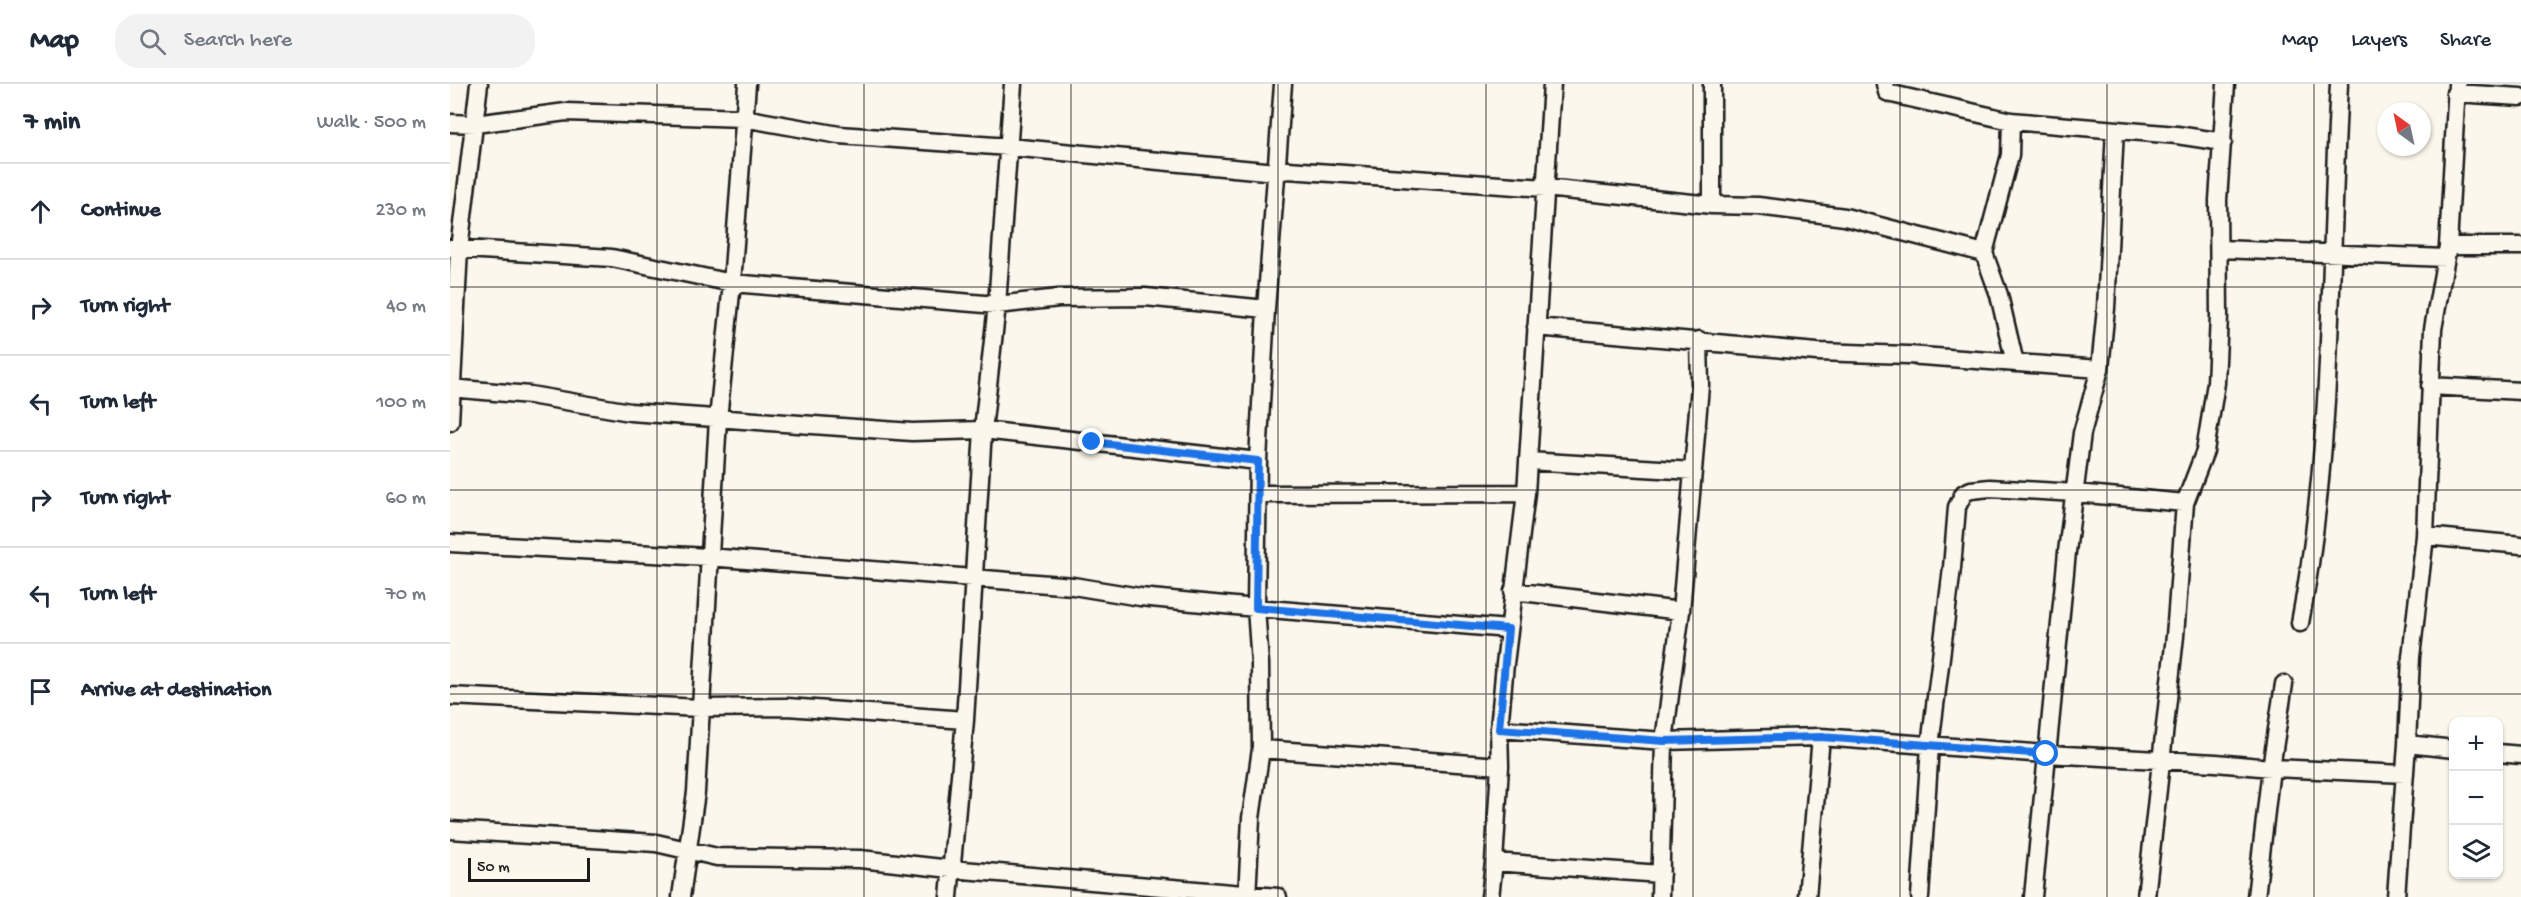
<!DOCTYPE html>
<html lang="en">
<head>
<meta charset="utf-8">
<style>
  body { margin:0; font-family:"Gochi Hand",sans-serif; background:#f2f2f3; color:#1f2937 }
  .controls { position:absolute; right:18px; bottom:18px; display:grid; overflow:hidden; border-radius:12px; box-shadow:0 2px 4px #0004 }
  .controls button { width:54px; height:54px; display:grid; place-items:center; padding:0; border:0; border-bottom:2px solid #e0e1e3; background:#fff; color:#1f2937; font:30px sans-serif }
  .compass { position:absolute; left:1927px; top:18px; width:54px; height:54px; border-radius:50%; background:#fff; box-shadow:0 2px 4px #0004; rotate:327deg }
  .scale { position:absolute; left:18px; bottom:15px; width:122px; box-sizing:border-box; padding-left:6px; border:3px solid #1c1c1c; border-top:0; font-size:16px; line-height:21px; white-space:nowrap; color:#1c1c1c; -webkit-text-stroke:4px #fbf7ec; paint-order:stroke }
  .stop { position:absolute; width:18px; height:18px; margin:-14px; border:4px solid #1a73e8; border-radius:50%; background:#fff }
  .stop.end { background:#1a73e8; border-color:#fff; box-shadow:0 2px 6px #0008 }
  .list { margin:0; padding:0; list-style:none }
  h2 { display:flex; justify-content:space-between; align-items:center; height:78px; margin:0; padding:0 24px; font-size:26px }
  h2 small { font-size:20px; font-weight:400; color:#747a83 }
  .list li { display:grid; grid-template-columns:39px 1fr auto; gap:18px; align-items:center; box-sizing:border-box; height:96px; padding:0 24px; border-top:2px solid #e0e1e3 }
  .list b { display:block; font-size:22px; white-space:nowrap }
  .list em { font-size:20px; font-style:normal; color:#747a83 }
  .icon { flex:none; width:33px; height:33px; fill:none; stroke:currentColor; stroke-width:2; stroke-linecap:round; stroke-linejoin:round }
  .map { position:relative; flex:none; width:2071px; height:813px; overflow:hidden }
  header { display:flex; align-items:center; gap:36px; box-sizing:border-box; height:84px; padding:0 30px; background:#fff; border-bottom:2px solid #e0e1e3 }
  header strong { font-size:28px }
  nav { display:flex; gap:33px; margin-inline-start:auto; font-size:21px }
  .search { width:420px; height:54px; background:#f2f2f3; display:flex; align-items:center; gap:15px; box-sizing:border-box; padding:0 21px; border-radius:24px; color:#747a83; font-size:22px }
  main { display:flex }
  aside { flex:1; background:#fff }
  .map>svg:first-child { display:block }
</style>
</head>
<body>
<header>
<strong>Map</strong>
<div class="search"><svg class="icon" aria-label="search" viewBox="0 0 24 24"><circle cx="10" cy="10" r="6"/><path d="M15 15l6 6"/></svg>Search here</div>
<nav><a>Map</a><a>Layers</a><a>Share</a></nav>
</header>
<main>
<aside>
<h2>7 min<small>Walk · 500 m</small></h2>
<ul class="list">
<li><svg class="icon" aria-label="ahead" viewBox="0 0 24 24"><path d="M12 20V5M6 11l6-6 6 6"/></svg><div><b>Continue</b></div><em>230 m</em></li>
<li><svg class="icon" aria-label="right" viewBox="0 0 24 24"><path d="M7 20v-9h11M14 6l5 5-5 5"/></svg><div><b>Turn right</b></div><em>40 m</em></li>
<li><svg class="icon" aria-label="left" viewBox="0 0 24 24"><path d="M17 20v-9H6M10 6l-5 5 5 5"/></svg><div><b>Turn left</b></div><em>100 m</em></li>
<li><svg class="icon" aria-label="right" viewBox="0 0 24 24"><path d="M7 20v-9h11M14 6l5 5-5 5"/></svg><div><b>Turn right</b></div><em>60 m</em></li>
<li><svg class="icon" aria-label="left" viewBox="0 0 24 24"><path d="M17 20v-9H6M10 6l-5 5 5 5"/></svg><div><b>Turn left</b></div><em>70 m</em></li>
<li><svg class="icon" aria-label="arrive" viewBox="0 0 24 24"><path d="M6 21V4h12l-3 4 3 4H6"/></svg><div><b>Arrive at destination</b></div></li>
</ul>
</aside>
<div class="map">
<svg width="2071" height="813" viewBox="0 0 2071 813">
  <rect width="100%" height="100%" fill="#fbf7ec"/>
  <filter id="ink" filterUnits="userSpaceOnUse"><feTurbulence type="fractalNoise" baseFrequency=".0167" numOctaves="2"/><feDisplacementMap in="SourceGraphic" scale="12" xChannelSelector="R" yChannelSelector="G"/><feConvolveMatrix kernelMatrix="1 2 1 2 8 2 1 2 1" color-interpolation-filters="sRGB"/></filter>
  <g filter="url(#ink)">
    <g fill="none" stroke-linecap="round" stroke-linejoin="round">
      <defs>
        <path id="minor" d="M 1262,0 L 1262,121
          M 1435,0 L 1437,8 L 1442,10 L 1561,37 L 1727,51 L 1773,58
          M 2005,9 L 2071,13
          M 1561,37 L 1560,71 L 1534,169 L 1549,211 L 1565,279
          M 0,39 L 25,40 L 116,28 L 293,34 L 389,51 L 559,63 L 826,88 L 838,86 L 1095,104 L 1262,121 L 1308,122 L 1395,133 L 1534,169
          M 1998,162 L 2071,162
          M 0,164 L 162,174 L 282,199 L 547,221 L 609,214 L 695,213 L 816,225
          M 1770,165 L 1995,174
          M 1086,243 L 1367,268 L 1458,271 L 1650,285
          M 1980,302 L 2071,307
          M 0,304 L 80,311 L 180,328 L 462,348 L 533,346 L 808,377
          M 0,338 L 9,165 L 29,0
          M 1078,377 L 1243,387
          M 808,410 L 1076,409
          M 1975,452 L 2071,461
          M 0,459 L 258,473 L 523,494 L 623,502 L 690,513 L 806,524 L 1058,545
          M 1063,507 L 1231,527
          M 1850,539 C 1884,363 1879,179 1889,0
          M 0,612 L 250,624 L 337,623 L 515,636
          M 1049,645 L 1214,657 L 1371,653 L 1596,670 L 1766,679 L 1821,684 L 1955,690
          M 1957,660 L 2004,665
          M 811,665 L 1050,682
          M 2048,669 L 2071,671
          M 0,746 L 206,759 L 267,773 L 410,775 L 501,785 L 828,813
          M 1044,778 L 1211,790
          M 231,813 L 246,708 L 268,335 L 282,199 L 297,0
          M 499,813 L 515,636 L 533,346 L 547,221 L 563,0
          M 797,813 L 801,734 L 811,665 L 810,580 L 806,524 L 808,377 L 816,225 L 833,0
          M 1040,813 L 1044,778 L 1050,682 L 1049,645 L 1055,580 L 1076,409 L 1102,0
          M 1210,813 L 1214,657 L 1231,527 L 1243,387 L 1250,301 L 1249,256
          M 1357,813 L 1371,653
          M 1470,813 L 1480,662 L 1502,484 L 1507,423 L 1514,409 L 1521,406 L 1540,404 L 1626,409 L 1735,419
          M 1583,813 L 1617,468 L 1632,349 L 1650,285 L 1656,224 L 1665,46
          M 1696,813 L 1725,552 L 1735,419 L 1755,367 L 1766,299 L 1769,232 L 1768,116 L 1776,0
          M 1806,813 L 1821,684 L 1834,600
          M 1946,813 L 1957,660 L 1961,573 L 1975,452 L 1983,245 L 1998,162 L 2007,0"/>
      </defs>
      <use href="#minor" stroke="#1c1c1c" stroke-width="21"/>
      <use href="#minor" stroke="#fbf7ec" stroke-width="16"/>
    </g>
  </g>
  <g fill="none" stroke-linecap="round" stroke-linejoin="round" filter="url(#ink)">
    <path stroke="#1a73e8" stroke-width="8" d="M 642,358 L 808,377 L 806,524 L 1058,545 L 1049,645 L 1214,657 L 1371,653 L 1596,670"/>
  </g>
  <path fill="none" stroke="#1c1c1c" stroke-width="1.5" stroke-opacity="0.55" d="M 207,0 L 207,813M 414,0 L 414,813M 621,0 L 621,813M 828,0 L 828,813M 1036,0 L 1036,813M 1243,0 L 1243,813M 1450,0 L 1450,813M 1657,0 L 1657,813M 1864,0 L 1864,813M 0,203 L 2071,203M 0,406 L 2071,406M 0,610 L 2071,610"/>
</svg>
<div class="controls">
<button>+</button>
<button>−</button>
<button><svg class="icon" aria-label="layers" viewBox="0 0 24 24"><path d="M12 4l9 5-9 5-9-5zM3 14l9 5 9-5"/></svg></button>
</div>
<svg class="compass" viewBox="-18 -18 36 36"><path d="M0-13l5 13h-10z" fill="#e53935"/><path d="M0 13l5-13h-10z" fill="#747a83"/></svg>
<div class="scale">50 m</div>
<div class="stop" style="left:1596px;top:670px"></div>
<div class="stop end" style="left:642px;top:358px"></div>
</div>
</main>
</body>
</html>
